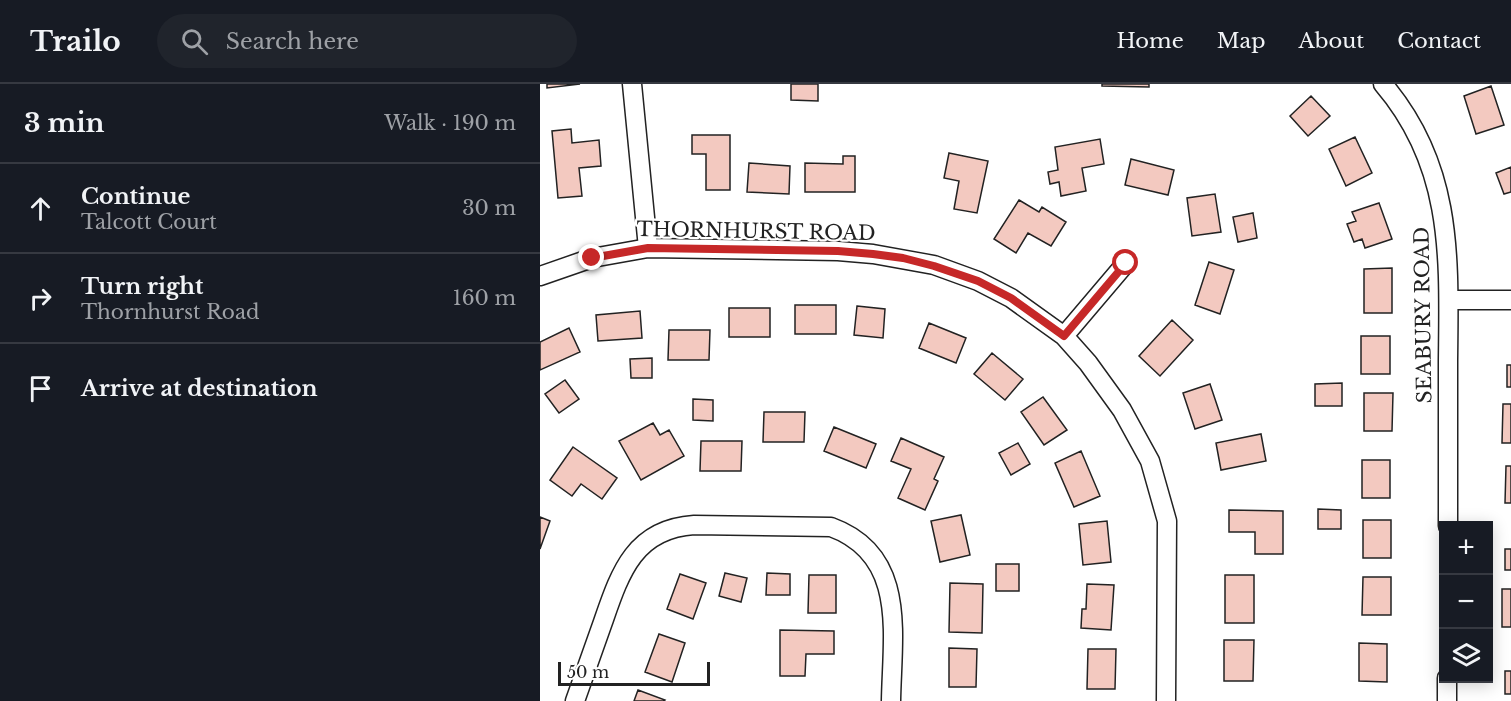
<!DOCTYPE html>
<html lang="en">
<head>
<meta charset="utf-8">
<style>
  body { margin:0; font-family:"Libre Baskerville",serif; background:#20242c; color:#f1f3f6 }
  .controls { position:absolute; right:18px; bottom:18px; display:grid; overflow:hidden; border-radius:0px; box-shadow:0 3px 15px #0003 }
  .controls button { width:54px; height:54px; display:grid; place-items:center; padding:0; border:0; border-bottom:2px solid #363941; background:#171b24; color:#f1f3f6; font:30px sans-serif }
  .scale { position:absolute; left:18px; bottom:15px; width:152px; box-sizing:border-box; padding-left:6px; border:3px solid #222; border-top:0; font-size:16px; line-height:21px; white-space:nowrap; color:#222; -webkit-text-stroke:4px #fff; paint-order:stroke }
  .stop { position:absolute; width:18px; height:18px; margin:-14px; border:4px solid #c62828; border-radius:50%; background:#fff }
  .stop.end { background:#c62828; border-color:#fff; box-shadow:0 2px 6px #0008 }
  .list { margin:0; padding:0; list-style:none }
  h2 { display:flex; justify-content:space-between; align-items:center; height:78px; margin:0; padding:0 24px; font-size:26px }
  h2 small { font-size:20px; font-weight:400; color:#9ea1a6 }
  .list li { display:grid; grid-template-columns:39px 1fr auto; gap:18px; align-items:center; box-sizing:border-box; height:90px; padding:0 24px; border-top:2px solid #363941 }
  .list b { display:block; font-size:22px; white-space:nowrap }
  .list p { margin:0; font-size:20px; white-space:nowrap; color:#9ea1a6 }
  .list em { font-size:20px; font-style:normal; color:#9ea1a6 }
  .icon { flex:none; width:33px; height:33px; fill:none; stroke:currentColor; stroke-width:2; stroke-linecap:round; stroke-linejoin:round }
  .map { position:relative; flex:none; width:971px; height:617px; overflow:hidden }
  header { display:flex; align-items:center; gap:36px; box-sizing:border-box; height:84px; padding:0 30px; background:#171b24; border-bottom:2px solid #363941 }
  header strong { font-size:28px }
  nav { display:flex; gap:33px; margin-inline-start:auto; font-size:21px }
  .search { width:420px; height:54px; background:#20242c; display:flex; align-items:center; gap:15px; box-sizing:border-box; padding:0 21px; border-radius:33px; color:#9ea1a6; font-size:22px }
  main { display:flex }
  aside { flex:1; background:#171b24 }
  .map>svg:first-child { display:block }
</style>
</head>
<body>
<header>
<strong>Trailo</strong>
<div class="search"><svg class="icon" aria-label="search" viewBox="0 0 24 24"><circle cx="10" cy="10" r="6"/><path d="M15 15l6 6"/></svg>Search here</div>
<nav><a>Home</a><a>Map</a><a>About</a><a>Contact</a></nav>
</header>
<main>
<aside>
<h2>3 min<small>Walk · 190 m</small></h2>
<ul class="list">
<li><svg class="icon" aria-label="ahead" viewBox="0 0 24 24"><path d="M12 20V5M6 11l6-6 6 6"/></svg><div><b>Continue</b><p>Talcott Court</p></div><em>30 m</em></li>
<li><svg class="icon" aria-label="right" viewBox="0 0 24 24"><path d="M7 20v-9h11M14 6l5 5-5 5"/></svg><div><b>Turn right</b><p>Thornhurst Road</p></div><em>160 m</em></li>
<li><svg class="icon" aria-label="arrive" viewBox="0 0 24 24"><path d="M6 21V4h12l-3 4 3 4H6"/></svg><div><b>Arrive at destination</b></div></li>
</ul>
</aside>
<div class="map">
<svg width="971" height="617" viewBox="0 0 971 617">
  <rect width="100%" height="100%" fill="#fff"/>
  <path fill="#f3c9c0" stroke="#222" stroke-width="1.5" d="M 7,0 L 40,0 L 7,4 Z
    M 251,0 L 278,0 L 278,17 L 251,16 Z
    M 562,0 L 609,0 L 609,3 L 562,2 Z
    M 951,2 L 964,41 L 936,50 L 924,12 Z
    M 771,12 L 790,32 L 768,52 L 750,32 Z
    M 31,45 L 32,59 L 59,56 L 61,82 L 39,84 L 42,112 L 18,114 L 12,47 Z
    M 152,51 L 190,51 L 190,106 L 166,106 L 166,70 L 152,70 Z
    M 815,53 L 832,89 L 806,102 L 789,65 Z
    M 560,55 L 564,80 L 542,84 L 546,107 L 521,112 L 519,98 L 510,100 L 508,88 L 518,86 L 515,63 Z
    M 409,69 L 448,77 L 437,129 L 414,125 L 419,97 L 404,94 Z
    M 303,72 L 315,72 L 315,108 L 265,108 L 265,79 L 303,80 Z
    M 591,75 L 634,86 L 628,111 L 585,101 Z
    M 209,79 L 250,82 L 249,110 L 207,108 Z
    M 971,83 L 971,108 L 964,110 L 956,89 Z
    M 675,110 L 681,148 L 652,152 L 647,114 Z
    M 479,116 L 499,128 L 502,123 L 526,138 L 511,162 L 488,149 L 476,169 L 454,155 Z
    M 839,119 L 852,155 L 825,164 L 822,155 L 814,158 L 807,140 L 816,137 L 812,128 Z
    M 713,129 L 717,154 L 698,158 L 693,133 Z
    M 669,178 L 694,186 L 680,230 L 655,221 Z
    M 852,184 L 852,229 L 824,229 L 824,185 Z
    M 255,221 L 296,221 L 296,250 L 255,250 Z
    M 317,222 L 345,225 L 343,254 L 314,251 Z
    M 189,224 L 230,224 L 230,253 L 189,253 Z
    M 100,227 L 102,254 L 58,257 L 56,231 Z
    M 632,236 L 653,256 L 620,292 L 599,272 Z
    M 389,239 L 426,254 L 416,279 L 379,264 Z
    M 29,244 L 40,268 L 0,286 L 0,258 Z
    M 129,246 L 170,246 L 169,276 L 128,276 Z
    M 821,252 L 850,252 L 850,290 L 821,290 Z
    M 452,269 L 483,295 L 465,316 L 434,290 Z
    M 112,274 L 112,294 L 91,294 L 90,275 Z
    M 967,281 L 971,281 L 971,303 L 967,303 Z
    M 25,296 L 39,315 L 19,329 L 5,310 Z
    M 802,299 L 802,322 L 775,322 L 775,300 Z
    M 670,300 L 682,336 L 655,345 L 643,309 Z
    M 824,309 L 853,309 L 852,347 L 824,347 Z
    M 503,313 L 527,346 L 504,361 L 481,328 Z
    M 153,315 L 173,316 L 173,337 L 153,336 Z
    M 963,320 L 971,320 L 971,359 L 962,359 Z
    M 224,328 L 265,328 L 264,358 L 223,358 Z
    M 113,339 L 120,351 L 129,346 L 144,372 L 101,396 L 79,357 Z
    M 294,343 L 336,360 L 326,384 L 284,367 Z
    M 721,350 L 726,377 L 681,386 L 676,359 Z
    M 361,354 L 404,373 L 394,395 L 398,397 L 385,426 L 358,414 L 371,385 L 351,377 Z
    M 161,357 L 202,357 L 201,387 L 160,387 Z
    M 478,359 L 490,380 L 471,391 L 459,369 Z
    M 33,363 L 77,394 L 62,415 L 41,400 L 32,412 L 10,396 Z
    M 541,367 L 560,412 L 534,423 L 515,379 Z
    M 822,376 L 850,376 L 850,414 L 822,414 Z
    M 966,382 L 971,382 L 971,419 L 965,419 Z
    M 778,425 L 801,426 L 801,445 L 778,445 Z
    M 689,426 L 743,427 L 743,470 L 715,470 L 715,448 L 689,448 Z
    M 421,431 L 430,471 L 400,478 L 391,437 Z
    M 0,433 L 10,437 L 0,465 Z
    M 823,436 L 851,436 L 851,474 L 823,474 Z
    M 567,437 L 571,478 L 543,481 L 539,440 Z
    M 965,465 L 971,465 L 971,486 L 965,486 Z
    M 456,480 L 479,480 L 479,507 L 456,507 Z
    M 185,489 L 207,494 L 201,518 L 179,512 Z
    M 227,489 L 250,490 L 250,511 L 226,511 Z
    M 140,490 L 166,499 L 153,535 L 127,525 Z
    M 269,491 L 296,491 L 296,529 L 268,529 Z
    M 685,491 L 714,491 L 714,539 L 685,539 Z
    M 823,493 L 851,493 L 851,531 L 822,531 Z
    M 410,499 L 443,500 L 442,549 L 409,548 Z
    M 547,500 L 574,501 L 571,546 L 541,544 L 542,525 L 546,525 Z
    M 962,505 L 971,505 L 971,543 L 962,543 Z
    M 240,546 L 294,547 L 294,570 L 266,570 L 265,592 L 240,592 Z
    M 119,550 L 145,559 L 132,598 L 105,588 Z
    M 684,556 L 714,556 L 713,597 L 684,597 Z
    M 819,559 L 847,560 L 847,598 L 819,597 Z
    M 409,564 L 437,565 L 436,603 L 409,603 Z
    M 548,565 L 576,565 L 575,605 L 547,605 Z
    M 965,587 L 971,587 L 971,610 L 965,610 Z
    M 98,606 L 125,616 L 124,617 L 94,617 Z"/>
  <g fill="none" stroke-linecap="round" stroke-linejoin="round">
    <defs>
      <path id="street" d="M 92,0 L 108,164
        M 843,0 C 914,83 909,175 908,277 C 908,332 908,387 908,442
        M 0,192 L 52,174 L 108,164 L 298,167 L 333,170 L 394,181 L 438,197 L 471,214 L 524,252 L 548,279 L 582,326 L 610,377 L 627,437 L 626,617
        M 909,216 L 971,216
        M 524,252 L 586,179
        M 35,617 C 44,591 54,564 63,538 C 80,489 94,445 154,441 L 291,443 C 368,471 352,551 351,617
        M 907,617 L 907,594"/>
    </defs>
    <use href="#street" stroke="#222" stroke-width="21"/>
    <use href="#street" stroke="#fff" stroke-width="18"/>
  </g>
  <g fill="none" stroke-linecap="round" stroke-linejoin="round">
    <path stroke="#c62828" stroke-width="8" d="M 52,174 L 108,164 L 298,167 L 333,170 L 363,174 L 394,182 L 438,197 L 471,214 L 524,252 L 586,179"/>
  </g>
  <g text-anchor="middle" stroke-width="4.5" stroke-linejoin="round" paint-order="stroke">
    <g font-size="20" fill="#222" stroke="#fff">
      <text transform="translate(216 147) rotate(1)" y="7">THORNHURST ROAD</text>
      <text transform="translate(883 231) rotate(-91)" y="7">SEABURY ROAD</text>
    </g>
  </g>
</svg>
<div class="controls">
<button>+</button>
<button>−</button>
<button><svg class="icon" aria-label="layers" viewBox="0 0 24 24"><path d="M12 4l9 5-9 5-9-5zM3 14l9 5 9-5"/></svg></button>
</div>
<div class="scale">50 m</div>
<div class="stop" style="left:586px;top:179px"></div>
<div class="stop end" style="left:52px;top:174px"></div>
</div>
</main>
</body>
</html>
